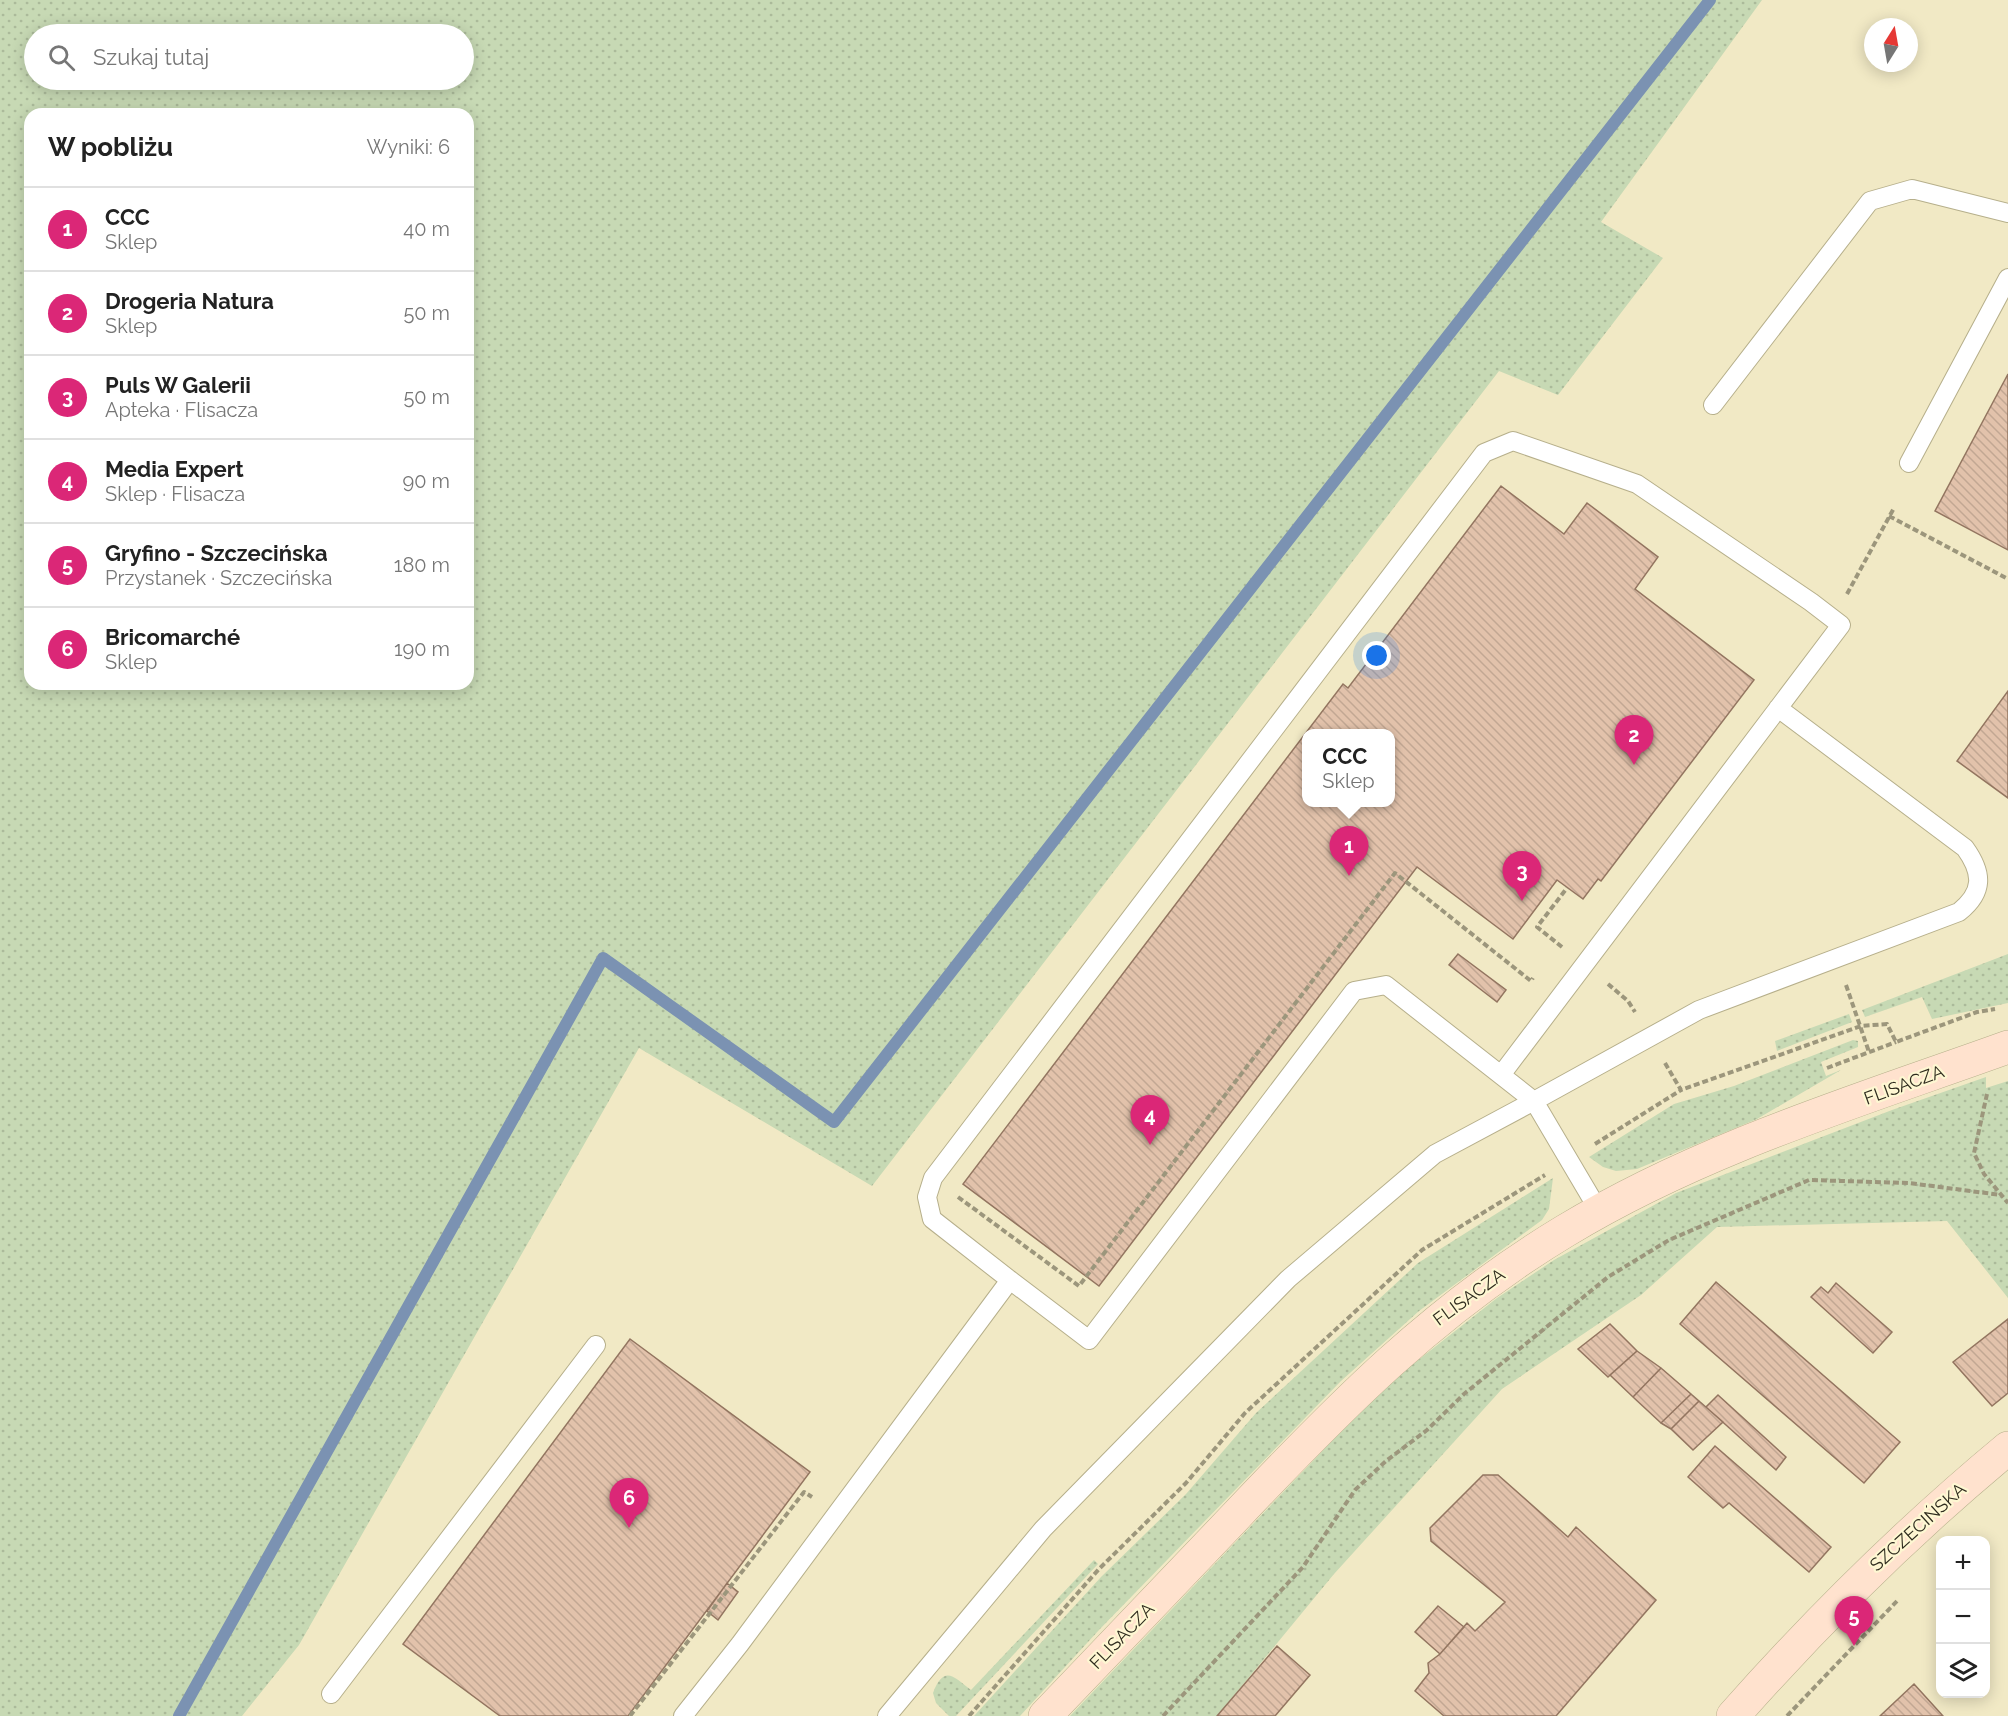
<!DOCTYPE html>
<html lang="pl">
<head>
<meta charset="utf-8">
<style>
  body { margin:0; font-family:Raleway,sans-serif; background:#f6f6f6; color:#222 }
  .controls { position:absolute; right:18px; bottom:18px; display:grid; overflow:hidden; border-radius:12px; box-shadow:0 3px 15px #0003 }
  .controls button { width:54px; height:54px; display:grid; place-items:center; padding:0; border:0; border-bottom:2px solid #e0e0e0; background:#fff; color:#222; font:30px sans-serif }
  .compass { position:absolute; left:1864px; top:18px; width:54px; height:54px; border-radius:50%; background:#fff; box-shadow:0 3px 15px #0003; rotate:11deg }
  .you { position:absolute; left:1377px; top:656px; width:21px; height:21px; margin:-15px; border:4px solid #fff; border-radius:50%; background:#1a73e8; box-shadow:0 0 0 9px #1a73e833 }
  .badge { display:grid; place-items:center; width:39px; height:39px; border-radius:50%; background:#db2777; color:#fff; font-size:20px; font-weight:700 }
  .pin { position:absolute; translate:-50% -50px; filter:drop-shadow(0 2px 3px #0008) }
  .pin::after { content:''; position:absolute; top:32px; width:21px; height:18px; background:inherit; clip-path:polygon(0 0,100% 0,50% 100%) }
  .popup { position:absolute; left:1302px; top:729px; width:93px; height:78px; box-sizing:border-box; display:grid; place-content:center; border-radius:12px; background:#fff; filter:drop-shadow(0 2px 4px #0005); font-size:20px; white-space:nowrap; color:#767676 }
  .popup b { font-size:22px; color:#222 }
  .popup::after { content:''; position:absolute; left:50%; top:100%; margin-left:-12px; border:12px solid transparent; border-top-color:#fff }
  .list { margin:0; padding:0; list-style:none }
  h2 { display:flex; justify-content:space-between; align-items:center; height:78px; margin:0; padding:0 24px; font-size:26px }
  h2 small { font-size:20px; font-weight:400; color:#767676 }
  .list li { display:grid; grid-template-columns:39px 1fr auto; gap:18px; align-items:center; box-sizing:border-box; height:84px; padding:0 24px; border-top:2px solid #e0e0e0 }
  .list b { display:block; font-size:22px; white-space:nowrap }
  .list p { margin:0; font-size:20px; white-space:nowrap; color:#767676 }
  .list em { font-size:20px; font-style:normal; color:#767676 }
  .icon { flex:none; width:33px; height:33px; fill:none; stroke:currentColor; stroke-width:2; stroke-linecap:round; stroke-linejoin:round }
  .map { position:relative; flex:none; width:2008px; height:1716px; overflow:hidden }
  .search { position:absolute; background:#fff; box-shadow:0 3px 15px #0003; left:24px; top:24px; width:450px; height:66px; display:flex; align-items:center; gap:15px; box-sizing:border-box; padding:0 21px; border-radius:33px; color:#767676; font-size:22px }
  .panel { position:absolute; background:#fff; box-shadow:0 3px 15px #0003; left:24px; top:108px; width:450px; height:582px; border-radius:18px }
  .map>svg:first-child { display:block }
</style>
</head>
<body>
<div class="map">
<svg width="2008" height="1716" viewBox="0 0 2008 1716">
  <defs>
    <pattern id="grass-dots" width="8" height="8" patternUnits="userSpaceOnUse" patternTransform="scale(1.5)"><rect width="8" height="8" fill="#c7d9b4"/><path d="M2 2h.1M6 6h.1" fill="none" stroke="#abba9a" stroke-width="1.8" stroke-linecap="round"/></pattern>
    <pattern id="building-back-hatch" width="6" height="6" patternUnits="userSpaceOnUse" patternTransform="scale(1.5)"><rect width="6" height="6" fill="#e2c2ab"/><path d="M-1 5l2 2M0 0l6 6M5-1l2 2" fill="none" stroke="#c2a793"/></pattern>
  </defs>
  <rect width="100%" height="100%" fill="#f1e9c5"/>
  <path fill="url(#grass-dots)" fill-rule="evenodd" d="M 0,0 L 1762,0 L 1601,222 L 1663,258 L 1558,395 L 1499,371 L 872,1186 L 639,1048 L 299,1645 L 242,1716 L 0,1716 ZM 464,34 L 464,80 L 34,80 L 34,34 ZM 30,114 L 468,114 L 468,684 L 30,684 Z
    M 2008,954 L 2008,1003 L 1932,1019 L 1922,997 L 1865,1017 L 1862,1010 Z
    M 1849,1014 L 1852,1022 L 1777,1051 L 1775,1041 Z
    M 1853,1040 L 1858,1041 L 1858,1047 L 1821,1062 L 1826,1076 L 1841,1070 L 1757,1119 L 1637,1169 L 1616,1171 L 1603,1167 L 1589,1157 L 1674,1104 L 1734,1086 Z
    M 1986,1077 L 1986,1088 L 2008,1081 L 2008,1298 L 1947,1221 L 1717,1227 L 1641,1295 L 1502,1389 L 1334,1574 L 1217,1716 L 1070,1716 L 1332,1441 L 1398,1376 L 1497,1298 L 1554,1260 L 1676,1193 L 1892,1110 Z
    M 1553,1178 L 1549,1209 L 1542,1220 L 1419,1311 L 1341,1381 L 1099,1630 L 1020,1716 L 974,1716 L 1101,1577 L 1186,1494 L 1256,1413 L 1418,1263 Z
    M 1094,1560 L 1098,1564 L 956,1716 L 949,1716 L 936,1703 L 933,1693 C 944,1664 954,1677 971,1690 Z"/>
  <g fill="none" stroke-linecap="round" stroke-linejoin="round">
    <path stroke="#7b92b2" stroke-width="12" d="M 179,1716 L 603,958 L 834,1122 L 1710,0"/>
  </g>
  <path fill="url(#building-back-hatch)" stroke="#937560" stroke-width="1.5" fill-rule="evenodd" d="M 2008,374 L 2008,550 L 1935,511 Z
    M 1501,486 L 1564,534 L 1587,503 L 1658,557 L 1635,589 L 1754,680 L 1601,881 L 1598,879 L 1583,899 L 1557,880 L 1513,939 L 1417,867 L 1099,1286 L 963,1184 L 1343,684 L 1348,688 ZM 1307,734 L 1391,734 L 1391,802 L 1307,802 Z
    M 2008,691 L 2008,798 L 1957,761 Z
    M 1458,954 L 1506,990 L 1497,1002 L 1449,965 Z
    M 1716,1282 L 1900,1442 L 1864,1483 L 1680,1324 Z
    M 1836,1283 L 1892,1332 L 1873,1353 L 1811,1297 L 1821,1287 L 1828,1293 Z
    M 2008,1319 L 2008,1393 L 1992,1406 L 1953,1362 Z
    M 1610,1324 L 1637,1351 L 1608,1377 L 1578,1349 Z
    M 630,1339 L 810,1472 L 628,1716 L 500,1716 L 403,1644 Z
    M 1637,1351 L 1661,1368 L 1633,1397 L 1610,1375 Z
    M 1661,1368 L 1691,1394 L 1661,1423 L 1633,1397 Z
    M 1691,1394 L 1699,1401 L 1671,1429 L 1661,1423 Z
    M 1718,1395 L 1786,1457 L 1776,1470 L 1706,1407 Z
    M 1699,1401 L 1723,1422 L 1693,1450 L 1671,1429 Z
    M 1715,1446 L 1831,1547 L 1809,1572 L 1729,1503 L 1723,1508 L 1688,1477 Z
    M 1483,1475 L 1498,1475 L 1568,1537 L 1576,1527 L 1656,1600 L 1556,1716 L 1444,1716 L 1415,1691 L 1429,1673 L 1428,1663 L 1440,1654 L 1467,1623 L 1475,1631 L 1505,1602 L 1431,1541 L 1430,1528 Z
    M 727,1583 L 738,1592 L 718,1620 L 707,1611 Z
    M 1438,1606 L 1464,1627 L 1440,1654 L 1415,1632 Z
    M 1277,1646 L 1310,1675 L 1275,1716 L 1217,1716 Z
    M 1914,1684 L 1943,1716 L 1880,1716 Z"/>
  <g fill="none" stroke-linecap="round" stroke-linejoin="round">
    <defs>
      <path id="lane" d="M 1713,405 L 1870,201 L 1912,189 L 2008,213
        M 1909,463 L 2008,278
        M 1010,1280 L 932,1219 L 927,1197 L 933,1178 L 1484,453 L 1513,441 L 1637,484 L 1811,602 L 1841,625 L 1501,1075
        M 331,1694 L 596,1345
        M 683,1716 L 740,1644 L 1010,1280 L 1089,1340 L 1354,991 L 1386,985 L 1534,1101 L 1699,1010 L 1959,912 C 1984,892 1983,873 1965,848 L 1778,708
        M 887,1716 L 1043,1529 L 1288,1279 L 1435,1154 L 1534,1101 L 1599,1211"/>
      <path id="secondary" d="M 1045,1716 C 1109,1649 1172,1583 1236,1516 C 1340,1406 1434,1310 1565,1231 C 1702,1148 1858,1101 2008,1047
        M 1733,1716 C 1818,1620 1909,1530 2008,1448"/>
    </defs>
    <use href="#lane" stroke="#b6af8b" stroke-width="20"/>
    <use href="#secondary" stroke="#b6af8b" stroke-width="34"/>
    <path stroke="#9c967c" stroke-width="4" stroke-dasharray="6 3" stroke-linecap="butt" d="M 1889,516 L 2008,579
      M 1847,594 L 1894,508
      M 1562,947 L 1537,927 L 1567,888
      M 1608,984 L 1628,1001 L 1635,1012
      M 1846,985 L 1869,1052
      M 1665,1063 L 1681,1090 L 1861,1026 L 1887,1024 L 1896,1042 L 1977,1012 L 1995,1009
      M 1827,1068 L 1896,1042
      M 1987,1094 L 1974,1153 L 1984,1174 L 2008,1203
      M 1595,1144 L 1681,1090
      M 958,1197 L 1079,1286 L 1395,873 L 1531,981 L 1533,978
      M 630,1716 L 804,1492 L 812,1497
      M 969,1716 L 1099,1569 L 1186,1483 L 1245,1413 L 1422,1250 L 1545,1175
      M 1163,1716 L 1303,1567 L 1355,1490 L 1386,1461 L 1427,1430 L 1464,1394 L 1608,1277 L 1669,1240 L 1809,1180 L 1909,1183 L 2001,1195
      M 1787,1716 L 1899,1599"/>
    <use href="#lane" stroke="#fff" stroke-width="18"/>
    <use href="#secondary" stroke="#ffe2ce" stroke-width="33"/>
  </g>
  <g text-anchor="middle" stroke-width="4.5" stroke-linejoin="round" paint-order="stroke">
    <g font-size="18" fill="#2f2c1e" stroke="#fef7d2">
      <text transform="translate(1904 1085) rotate(-20)" y="6">FLISACZA</text>
      <text transform="translate(1469 1297) rotate(-36)" y="6">FLISACZA</text>
      <text transform="translate(1918 1527) rotate(-42)" y="6">SZCZECIŃSKA</text>
      <text transform="translate(1122 1636) rotate(-46)" y="6">FLISACZA</text>
    </g>
  </g>
</svg>
<div class="controls">
<button>+</button>
<button>−</button>
<button><svg class="icon" aria-label="layers" viewBox="0 0 24 24"><path d="M12 4l9 5-9 5-9-5zM3 14l9 5 9-5"/></svg></button>
</div>
<svg class="compass" viewBox="-18 -18 36 36"><path d="M0-13l5 13h-10z" fill="#e53935"/><path d="M0 13l5-13h-10z" fill="#767676"/></svg>
<div class="you"></div>
<div class="pin badge" style="left:1349px;top:876px">1</div>
<div class="popup"><b>CCC</b>Sklep</div>
<div class="pin badge" style="left:1634px;top:765px">2</div>
<div class="pin badge" style="left:1522px;top:901px">3</div>
<div class="pin badge" style="left:1150px;top:1145px">4</div>
<div class="pin badge" style="left:1854px;top:1646px">5</div>
<div class="pin badge" style="left:629px;top:1528px">6</div>
<div class="search"><svg class="icon" aria-label="search" viewBox="0 0 24 24"><circle cx="10" cy="10" r="6"/><path d="M15 15l6 6"/></svg>Szukaj tutaj</div>
<section class="panel">
<h2>W pobliżu<small>Wyniki: 6</small></h2>
<ul class="list">
<li><span class="badge">1</span><div><b>CCC</b><p>Sklep</p></div><em>40 m</em></li>
<li><span class="badge">2</span><div><b>Drogeria Natura</b><p>Sklep</p></div><em>50 m</em></li>
<li><span class="badge">3</span><div><b>Puls W Galerii</b><p>Apteka · Flisacza</p></div><em>50 m</em></li>
<li><span class="badge">4</span><div><b>Media Expert</b><p>Sklep · Flisacza</p></div><em>90 m</em></li>
<li><span class="badge">5</span><div><b>Gryfino - Szczecińska</b><p>Przystanek · Szczecińska</p></div><em>180 m</em></li>
<li><span class="badge">6</span><div><b>Bricomarché</b><p>Sklep</p></div><em>190 m</em></li>
</ul>
</section>
</div>
</body>
</html>
